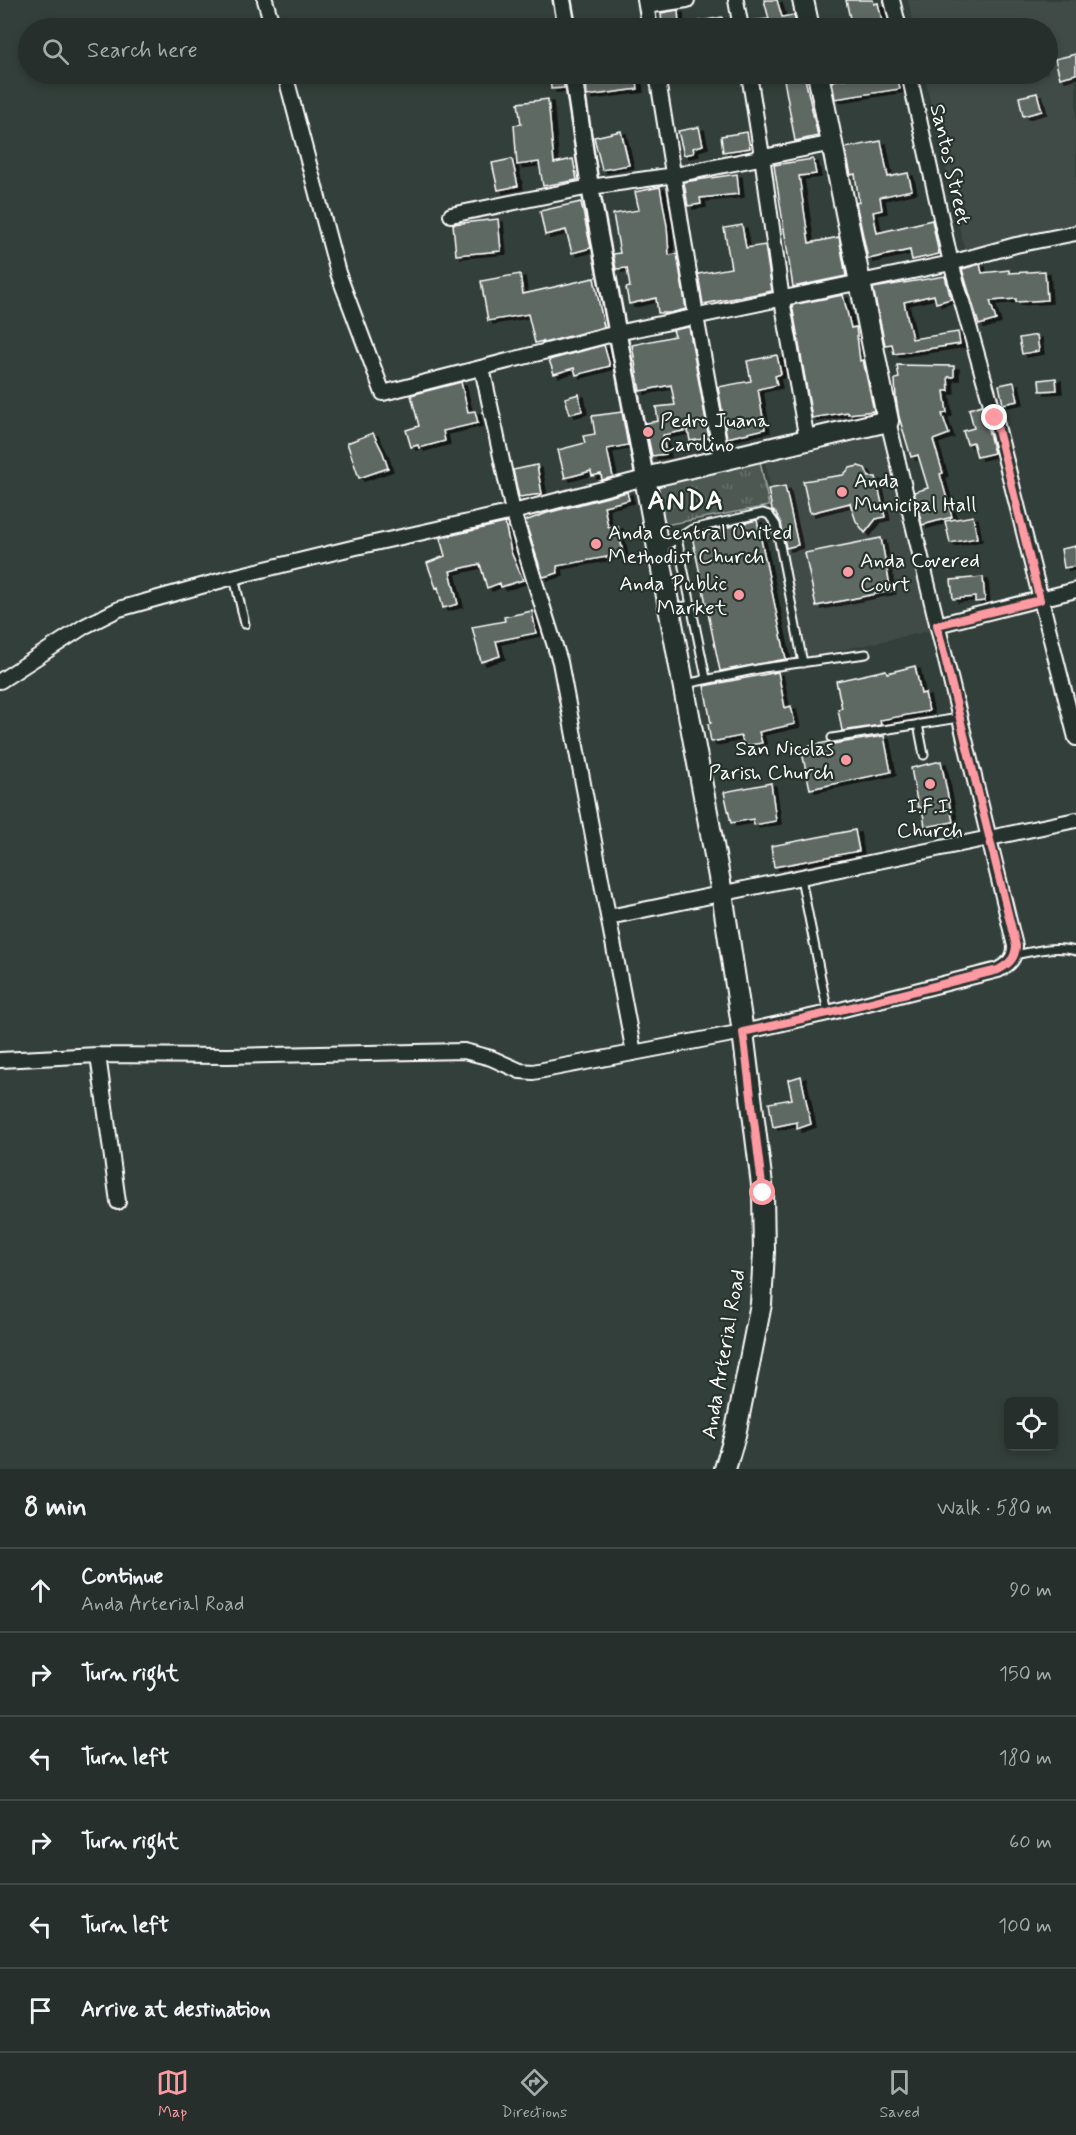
<!DOCTYPE html>
<html lang="en">
<head>
<meta charset="utf-8">
<style>
  body { margin:0; font-family:Mynerve,sans-serif; background:#323b38; color:#f1f3f6 }
  .controls { position:absolute; right:18px; bottom:18px; display:grid; overflow:hidden; border-radius:9px; box-shadow:0 3px 9px #0003 }
  .controls button { width:54px; height:54px; display:grid; place-items:center; padding:0; border:0; border-bottom:2px solid #424a48; background:#262f2c; color:#f1f3f6; font:30px sans-serif }
  .stop { position:absolute; width:18px; height:18px; margin:-14px; border:4px solid #ff9aa2; border-radius:50%; background:#fff }
  .stop.end { background:#ff9aa2; border-color:#fff; box-shadow:0 2px 6px #0008 }
  .list { margin:0; padding:0; list-style:none }
  h2 { display:flex; justify-content:space-between; align-items:center; height:78px; margin:0; padding:0 24px; font-size:26px }
  h2 small { font-size:20px; font-weight:400; color:#a4a9a9 }
  .list li { display:grid; grid-template-columns:39px 1fr auto; gap:18px; align-items:center; box-sizing:border-box; height:84px; padding:0 24px; border-top:2px solid #424a48 }
  .list b { display:block; font-size:22px; white-space:nowrap }
  .list p { margin:0; font-size:20px; white-space:nowrap; color:#a4a9a9 }
  .list em { font-size:20px; font-style:normal; color:#a4a9a9 }
  .icon { flex:none; width:33px; height:33px; fill:none; stroke:currentColor; stroke-width:2; stroke-linecap:round; stroke-linejoin:round }
  .map { position:relative; flex:none; width:1076px; height:1469px; overflow:hidden }
  .search { position:absolute; background:#262f2c; box-shadow:0 3px 9px #0003; left:18px; right:18px; top:18px; height:66px; display:flex; align-items:center; gap:15px; box-sizing:border-box; padding:0 21px; border-radius:33px; color:#a4a9a9; font-size:22px }
  .sheet { height:582px; background:#262f2c }
  nav { display:flex; justify-content:space-around; align-items:center; box-sizing:border-box; height:84px; border-top:2px solid #424a48; background:#262f2c; font-size:16px; color:#a4a9a9 }
  nav a { display:grid; justify-items:center; gap:3px }
  nav .on { color:#ff9aa2 }
  .map>svg:first-child { display:block }
</style>
</head>
<body>
<div class="map">
<svg width="1076" height="1469" viewBox="0 0 1076 1469">
  <defs>
    <pattern id="park-tufts" width="24" height="20" patternUnits="userSpaceOnUse" patternTransform="scale(1.5)"><rect width="24" height="20" fill="#4d5853"/><path d="M3 7l-1-3M5 7V3M7 7l1-3M15 17l-1-3M17 17v-4M19 17l1-3" fill="none" stroke="#68716d"/></pattern>
    <filter id="shadow"><feDropShadow dx="5" dy="3" stdDeviation="0" flood-color="#0009"/></filter>
  </defs>
  <rect width="100%" height="100%" fill="#333f3a"/>
  <filter id="ink" filterUnits="userSpaceOnUse"><feTurbulence type="fractalNoise" baseFrequency=".0167" numOctaves="2"/><feDisplacementMap in="SourceGraphic" scale="12" xChannelSelector="R" yChannelSelector="G"/><feConvolveMatrix kernelMatrix="1 2 1 2 8 2 1 2 1" color-interpolation-filters="sRGB"/></filter>
  <g filter="url(#ink)">
    <path fill="#404c47" d="M 908,0 L 1076,0 L 1076,227 L 965,251 L 924,74 L 1048,74 L 1048,28 L 914,28 Z
      M 886,431 L 929,631 L 808,657 L 764,457 Z"/>
    <path fill="url(#park-tufts)" stroke="#a6aca9" stroke-width="1.5" d="M 760,461 L 769,506 L 665,525 L 655,482 Z"/>
    <path fill="#5f6964" stroke="#fff" stroke-width="1.5" filter="url(#shadow)" d="M 764,0 L 777,0 L 782,17 L 794,15 L 797,28 L 750,28 L 749,21 L 769,19 Z
      M 846,0 L 873,0 L 874,4 L 878,3 L 883,25 L 866,28 L 852,28 Z
      M 678,10 L 679,25 L 662,26 L 661,13 Z
      M 722,17 L 724,28 L 690,28 L 689,23 Z
      M 1076,54 L 1076,74 L 1060,78 L 1055,59 Z
      M 550,74 L 563,74 L 564,88 L 551,89 Z
      M 586,74 L 636,74 L 638,89 L 587,96 Z
      M 783,74 L 804,74 L 818,136 L 795,141 Z
      M 871,74 L 897,74 L 900,89 L 835,99 L 832,81 Z
      M 1037,93 L 1042,111 L 1023,116 L 1019,97 Z
      M 548,99 L 554,163 L 573,159 L 577,180 L 543,186 L 539,162 L 517,165 L 514,125 L 521,124 L 518,103 Z
      M 699,127 L 703,145 L 693,148 L 694,153 L 684,155 L 678,131 Z
      M 621,131 L 629,165 L 602,170 L 594,137 Z
      M 747,132 L 750,148 L 723,152 L 721,136 Z
      M 881,141 L 888,177 L 908,173 L 912,190 L 880,197 L 882,210 L 873,212 L 877,233 L 932,220 L 939,254 L 912,260 L 910,250 L 868,259 L 856,203 L 859,202 L 855,174 L 851,175 L 845,148 Z
      M 512,159 L 518,186 L 498,190 L 492,163 Z
      M 813,159 L 816,174 L 799,176 L 809,243 L 839,237 L 846,276 L 793,287 L 774,165 Z
      M 737,174 L 739,194 L 700,198 L 701,204 L 688,206 L 684,182 Z
      M 660,187 L 667,226 L 669,255 L 677,254 L 686,309 L 670,313 L 658,313 L 656,298 L 629,304 L 626,288 L 630,287 L 627,268 L 616,269 L 613,254 L 620,253 L 613,214 L 639,210 L 635,192 Z
      M 581,202 L 591,248 L 572,253 L 566,230 L 545,235 L 540,211 Z
      M 498,219 L 501,251 L 456,255 L 453,224 Z
      M 742,225 L 746,248 L 765,245 L 772,291 L 703,304 L 698,274 L 731,268 L 724,228 Z
      M 980,264 L 982,273 L 1009,270 L 1009,273 L 1045,271 L 1047,300 L 1016,302 L 1016,299 L 990,301 L 996,320 L 979,325 L 962,269 Z
      M 520,274 L 523,294 L 594,278 L 604,327 L 544,343 L 543,341 L 535,343 L 528,314 L 488,321 L 481,281 Z
      M 945,276 L 951,299 L 936,303 L 934,295 L 904,302 L 912,339 L 958,332 L 960,344 L 894,354 L 892,344 L 885,345 L 873,288 Z
      M 843,295 L 851,328 L 856,327 L 860,361 L 863,360 L 874,411 L 848,414 L 848,412 L 812,418 L 792,305 Z
      M 689,327 L 709,438 L 690,441 L 688,430 L 663,435 L 666,454 L 652,456 L 645,423 L 658,421 L 656,407 L 675,405 L 671,385 L 640,391 L 632,345 L 675,336 L 673,330 Z
      M 1037,335 L 1039,351 L 1022,354 L 1019,338 Z
      M 604,345 L 610,366 L 576,375 L 574,368 L 554,374 L 549,360 Z
      M 777,355 L 781,374 L 775,376 L 777,385 L 758,389 L 765,429 L 727,438 L 718,387 L 751,381 L 747,361 Z
      M 897,365 L 954,366 L 954,377 L 948,377 L 949,391 L 944,391 L 947,413 L 942,414 L 949,434 L 933,440 L 943,473 L 940,474 L 952,517 L 922,525 L 914,492 L 928,488 L 918,455 L 911,457 L 899,417 L 896,398 L 895,379 L 899,378 Z
      M 1056,378 L 1057,390 L 1040,391 L 1039,380 Z
      M 461,382 L 468,412 L 475,411 L 478,423 L 443,431 L 445,441 L 419,448 L 418,445 L 411,447 L 406,430 L 419,426 L 411,395 Z
      M 1014,382 L 1018,401 L 1003,404 L 999,385 Z
      M 579,394 L 582,411 L 570,414 L 565,398 Z
      M 982,405 L 994,453 L 977,457 L 973,442 L 967,444 L 963,431 L 974,428 L 969,409 Z
      M 622,412 L 628,445 L 607,449 L 613,477 L 602,480 L 601,474 L 592,476 L 591,471 L 565,478 L 558,450 L 585,443 L 583,436 L 595,434 L 592,416 Z
      M 373,433 L 383,453 L 388,468 L 359,478 L 347,443 Z
      M 537,465 L 542,494 L 519,497 L 513,470 Z
      M 858,466 L 865,468 L 869,477 L 876,477 L 885,517 L 876,519 L 865,533 L 856,521 L 850,503 L 810,513 L 803,481 L 843,475 L 850,468 Z
      M 785,486 L 798,545 L 786,548 L 781,523 L 776,513 L 772,510 L 768,489 Z
      M 627,492 L 629,500 L 604,506 L 608,527 L 618,526 L 623,554 L 557,566 L 558,573 L 543,577 L 525,521 L 547,513 Z
      M 973,516 L 977,538 L 950,543 L 945,521 Z
      M 757,520 L 786,659 L 720,671 L 692,536 Z
      M 505,523 L 511,552 L 523,580 L 501,587 L 500,583 L 487,588 L 480,564 L 450,571 L 458,604 L 443,608 L 438,587 L 436,588 L 427,563 L 445,556 L 440,538 Z
      M 881,538 L 891,591 L 816,606 L 805,553 Z
      M 1076,546 L 1076,566 L 1064,568 L 1061,549 Z
      M 983,577 L 985,601 L 975,602 L 975,597 L 953,599 L 951,580 Z
      M 532,611 L 536,633 L 496,641 L 500,656 L 481,662 L 472,627 L 505,621 L 504,617 Z
      M 915,666 L 921,694 L 925,693 L 929,711 L 880,720 L 881,725 L 842,731 L 838,709 L 842,708 L 836,681 L 886,670 L 887,673 Z
      M 778,672 L 785,708 L 791,706 L 795,724 L 759,732 L 762,743 L 744,746 L 741,736 L 711,742 L 708,724 L 711,723 L 704,686 Z
      M 884,736 L 891,772 L 810,789 L 801,748 L 828,742 L 833,744 Z
      M 941,761 L 953,822 L 925,827 L 922,807 L 918,807 L 911,768 Z
      M 771,783 L 776,821 L 754,825 L 753,819 L 731,823 L 724,792 Z
      M 855,830 L 859,851 L 774,867 L 771,846 Z
      M 801,1076 L 811,1124 L 797,1129 L 797,1122 L 773,1127 L 769,1103 L 792,1099 L 788,1080 Z"/>
    <g fill="none" stroke-linecap="round" stroke-linejoin="round">
      <defs>
        <path id="service" d="M 677,538 L 691,605
          M 661,549 L 692,529 L 763,513 L 769,515 L 776,525 L 803,663
          M 234,577 L 245,624
          M 671,609 L 691,605 L 706,678
          M 685,684 L 763,668 L 866,654
          M 918,724 L 924,755
          M 832,738 L 959,718
          M 801,878 L 828,1013
          M 1015,955 C 1036,951 1055,945 1076,951"/>
        <path id="minor" d="M 265,0 L 273,28
          M 645,0 L 650,28
          M 736,0 L 741,28
          M 892,0 L 899,28
          M 646,6 L 687,0
          M 285,74 L 338,273 L 383,393 L 617,333 L 951,263 L 995,418 L 1076,738
          M 657,74 L 696,316 L 722,460
          M 749,74 L 762,156 L 782,300 L 807,440
          M 909,74 L 951,263 L 1016,245 L 1076,233
          M 451,215 L 590,187 L 675,175 L 833,143
          M 482,368 L 513,512 L 560,662 L 634,1053
          M 937,625 L 1076,590
          M 0,681 L 85,626 L 119,609 L 237,576 L 352,548 L 513,512 L 645,478
          M 609,917 L 1076,820
          M 98,1055 L 118,1202
          M 0,1060 L 98,1055 L 228,1056 L 464,1051 L 491,1058 L 520,1071 L 533,1072 L 743,1032 L 828,1013 L 998,970 C 1009,964 1015,959 1015,946 L 888,421"/>
        <path id="tertiary" d="M 562,0 L 567,28
          M 573,74 L 590,187 L 645,478"/>
        <path id="secondary" d="M 803,0 L 809,28
          M 725,1469 L 735,1435 L 761,1304 L 764,1252 L 763,1193 L 743,1032 L 722,893 L 645,478 L 888,421 L 818,74"/>
      </defs>
      <use href="#service" stroke="#fff" stroke-width="11"/>
      <use href="#minor" stroke="#fff" stroke-width="18"/>
      <use href="#tertiary" stroke="#fff" stroke-width="21"/>
      <use href="#secondary" stroke="#fff" stroke-width="24"/>
      <use href="#service" stroke="#26332d" stroke-width="7"/>
      <use href="#minor" stroke="#26332d" stroke-width="14"/>
      <use href="#tertiary" stroke="#26332d" stroke-width="16"/>
      <use href="#secondary" stroke="#26332d" stroke-width="20"/>
    </g>
  </g>
  <g fill="none" stroke-linecap="round" stroke-linejoin="round" filter="url(#ink)">
    <path stroke="#ff9aa2" stroke-width="8" d="M 763,1193 L 743,1032 L 828,1013 L 998,970 C 1009,964 1015,959 1016,946 L 937,625 L 1040,600 L 995,418"/>
  </g>
  <g fill="#ff9aa2" stroke="#26332d" stroke-width="2">
    <circle cx="648" cy="432" r="6"/>
    <circle cx="842" cy="492" r="6"/>
    <circle cx="596" cy="544" r="6"/>
    <circle cx="848" cy="572" r="6"/>
    <circle cx="739" cy="595" r="6"/>
    <circle cx="846" cy="760" r="6"/>
    <circle cx="930" cy="784" r="6"/>
  </g>
  <g text-anchor="middle" stroke-width="4.5" stroke-linejoin="round" paint-order="stroke">
    <g font-size="21" fill="#fff" stroke="#26332d">
      <text transform="translate(951 164) rotate(77)" y="7">Santos Street</text>
      <text transform="translate(723 1354) rotate(-80)" y="7">Anda Arterial Road</text>
    </g>
    <g font-size="21" fill="#fff" stroke="#26332d" text-anchor="start">
      <text x="660" y="427">Pedro Juana<tspan x="660" dy="24">Carolino</tspan></text>
      <text x="854" y="487">Anda<tspan x="854" dy="24">Municipal Hall</tspan></text>
      <text x="608" y="539">Anda Central United<tspan x="608" dy="24">Methodist Church</tspan></text>
      <text x="860" y="567">Anda Covered<tspan x="860" dy="24">Court</tspan></text>
      <text x="727" y="590" text-anchor="end">Anda Public<tspan x="727" dy="24">Market</tspan></text>
      <text x="834" y="755" text-anchor="end">San Nicolas<tspan x="834" dy="24">Parish Church</tspan></text>
      <text x="930" y="813" text-anchor="middle">I.F.I.<tspan x="930" dy="24">Church</tspan></text>
    </g>
    <g font-size="27" font-weight="bold" letter-spacing="1.5" fill="#fff" stroke="#26332d">
      <text x="686" y="509">ANDA</text>
    </g>
  </g>
</svg>
<div class="controls">
<button><svg class="icon" aria-label="locate" viewBox="0 0 24 24"><circle cx="12" cy="12" r="6"/><path d="M12 2v4M12 18v4M2 12h4M18 12h4"/></svg></button>
</div>
<div class="stop" style="left:763px;top:1193px"></div>
<div class="stop end" style="left:995px;top:418px"></div>
<div class="search"><svg class="icon" aria-label="search" viewBox="0 0 24 24"><circle cx="10" cy="10" r="6"/><path d="M15 15l6 6"/></svg>Search here</div>
</div>
<section class="sheet">
<h2>8 min<small>Walk · 580 m</small></h2>
<ul class="list">
<li><svg class="icon" aria-label="ahead" viewBox="0 0 24 24"><path d="M12 20V5M6 11l6-6 6 6"/></svg><div><b>Continue</b><p>Anda Arterial Road</p></div><em>90 m</em></li>
<li><svg class="icon" aria-label="right" viewBox="0 0 24 24"><path d="M7 20v-9h11M14 6l5 5-5 5"/></svg><div><b>Turn right</b></div><em>150 m</em></li>
<li><svg class="icon" aria-label="left" viewBox="0 0 24 24"><path d="M17 20v-9H6M10 6l-5 5 5 5"/></svg><div><b>Turn left</b></div><em>180 m</em></li>
<li><svg class="icon" aria-label="right" viewBox="0 0 24 24"><path d="M7 20v-9h11M14 6l5 5-5 5"/></svg><div><b>Turn right</b></div><em>60 m</em></li>
<li><svg class="icon" aria-label="left" viewBox="0 0 24 24"><path d="M17 20v-9H6M10 6l-5 5 5 5"/></svg><div><b>Turn left</b></div><em>100 m</em></li>
<li><svg class="icon" aria-label="arrive" viewBox="0 0 24 24"><path d="M6 21V4h12l-3 4 3 4H6"/></svg><div><b>Arrive at destination</b></div></li>
</ul>
</section>
<nav>
<a class="on"><svg class="icon" aria-label="map" viewBox="0 0 24 24"><path d="M3 6l6-2 6 2 6-2v14l-6 2-6-2-6 2zM9 4v14M15 6v14"/></svg>Map</a>
<a><svg class="icon" aria-label="directions" viewBox="0 0 24 24"><path d="M12 3l9 9-9 9-9-9zM9 14v-3h6M13 9l2 2-2 2"/></svg>Directions</a>
<a><svg class="icon" aria-label="saved" viewBox="0 0 24 24"><path d="M7 4h10v16l-5-4-5 4z"/></svg>Saved</a>
</nav>
</body>
</html>
